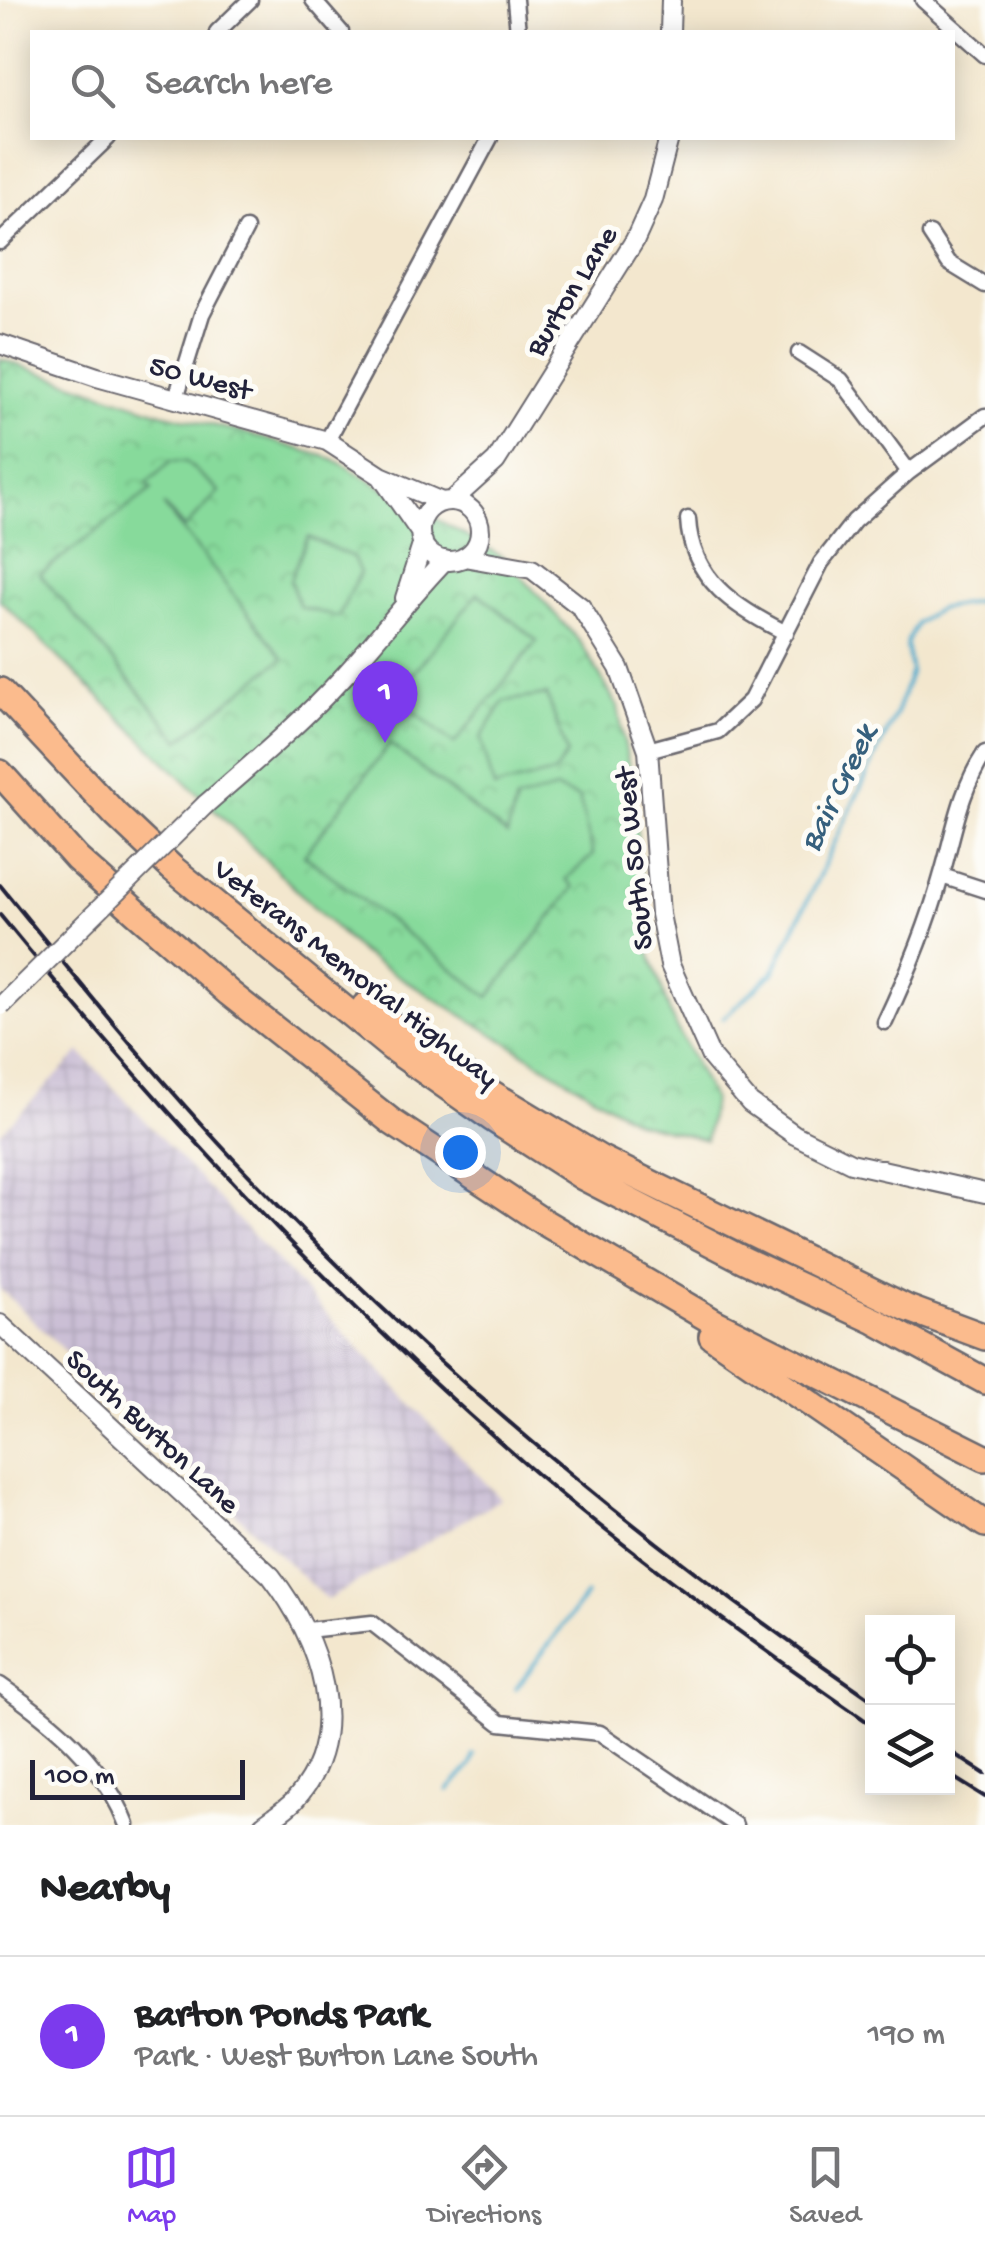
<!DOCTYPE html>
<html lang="en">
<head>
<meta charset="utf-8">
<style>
  body { margin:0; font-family:"Gochi Hand",sans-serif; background:#f6f6f6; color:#202124 }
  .controls { position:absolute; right:30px; bottom:30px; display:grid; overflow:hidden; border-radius:0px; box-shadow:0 5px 25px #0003 }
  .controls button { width:90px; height:90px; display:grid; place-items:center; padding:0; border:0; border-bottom:2px solid #e0e0e0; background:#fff; color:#202124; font:50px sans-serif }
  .scale { position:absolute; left:30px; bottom:25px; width:215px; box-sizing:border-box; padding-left:10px; border:5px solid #22223b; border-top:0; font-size:28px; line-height:35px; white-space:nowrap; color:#22223b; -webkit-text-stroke:8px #fdfcf7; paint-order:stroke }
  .you { position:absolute; left:460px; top:1152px; width:35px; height:35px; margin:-25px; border:8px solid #fff; border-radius:50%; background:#1a73e8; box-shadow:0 0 0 15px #1a73e833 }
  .badge { display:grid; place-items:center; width:65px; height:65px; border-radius:50%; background:#7c3aed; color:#fff; font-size:32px; font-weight:700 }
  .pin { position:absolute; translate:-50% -82px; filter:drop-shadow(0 2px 5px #0008) }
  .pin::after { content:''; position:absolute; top:52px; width:35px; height:30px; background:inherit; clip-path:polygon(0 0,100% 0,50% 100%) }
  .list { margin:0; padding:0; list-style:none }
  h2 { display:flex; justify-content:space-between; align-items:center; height:130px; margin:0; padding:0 40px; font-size:42px }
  h2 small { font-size:32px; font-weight:400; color:#757577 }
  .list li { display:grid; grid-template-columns:65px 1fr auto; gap:30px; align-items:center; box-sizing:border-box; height:160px; padding:0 40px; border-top:2px solid #e0e0e0 }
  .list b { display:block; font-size:38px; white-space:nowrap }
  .list p { margin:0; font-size:32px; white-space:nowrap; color:#757577 }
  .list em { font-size:32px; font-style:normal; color:#757577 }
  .icon { flex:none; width:55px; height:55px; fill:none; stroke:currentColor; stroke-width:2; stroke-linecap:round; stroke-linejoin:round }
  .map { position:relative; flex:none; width:985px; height:1825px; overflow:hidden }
  .search { position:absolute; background:#fff; box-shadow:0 5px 25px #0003; left:30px; right:30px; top:30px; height:110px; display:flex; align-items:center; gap:25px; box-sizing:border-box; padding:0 35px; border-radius:0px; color:#757577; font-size:38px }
  .sheet { height:290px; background:#fff }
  nav { display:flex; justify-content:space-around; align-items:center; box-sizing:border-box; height:140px; border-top:2px solid #e0e0e0; background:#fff; font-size:28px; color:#757577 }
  nav a { display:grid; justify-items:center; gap:5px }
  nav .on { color:#7c3aed }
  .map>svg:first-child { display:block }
</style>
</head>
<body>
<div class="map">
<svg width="985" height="1825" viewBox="0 0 985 1825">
  <defs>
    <pattern id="industrial-grid" width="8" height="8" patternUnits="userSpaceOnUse" patternTransform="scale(2.5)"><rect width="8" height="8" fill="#cbbfd5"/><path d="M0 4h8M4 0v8" fill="none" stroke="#aea4b8"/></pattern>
    <pattern id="park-crowns" width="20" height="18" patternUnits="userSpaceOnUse" patternTransform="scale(2.5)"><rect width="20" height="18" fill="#87da9b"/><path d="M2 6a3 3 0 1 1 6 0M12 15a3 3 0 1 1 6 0" fill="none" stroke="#74bb86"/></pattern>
  </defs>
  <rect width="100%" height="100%" fill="#fdfcf7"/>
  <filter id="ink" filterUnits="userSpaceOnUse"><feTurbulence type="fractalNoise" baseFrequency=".01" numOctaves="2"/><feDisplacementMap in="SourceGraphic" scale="20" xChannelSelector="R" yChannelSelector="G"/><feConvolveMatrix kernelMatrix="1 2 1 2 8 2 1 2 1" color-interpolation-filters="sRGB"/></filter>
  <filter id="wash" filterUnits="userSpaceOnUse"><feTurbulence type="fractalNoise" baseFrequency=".0048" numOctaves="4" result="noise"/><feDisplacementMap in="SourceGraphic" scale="40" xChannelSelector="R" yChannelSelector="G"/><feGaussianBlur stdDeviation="2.25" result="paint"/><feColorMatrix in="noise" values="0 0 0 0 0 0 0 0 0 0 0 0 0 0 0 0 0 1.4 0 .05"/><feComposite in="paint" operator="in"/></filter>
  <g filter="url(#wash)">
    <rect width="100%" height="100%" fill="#f3e7ce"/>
    <path fill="url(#industrial-grid)" d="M 80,1052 L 501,1499 L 327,1600 L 0,1289 L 0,1133 Z"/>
    <path fill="url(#park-crowns)" stroke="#547e6b" stroke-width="2.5" d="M 0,359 L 162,413 L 245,433 L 333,459 L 506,559 L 581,643 L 618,707 L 631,779 L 650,953 L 671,1016 L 713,1100 L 706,1140 L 637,1122 L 362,954 L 0,600 Z"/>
    <path fill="#87da9b" stroke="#547e6b" stroke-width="2.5" d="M 171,461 L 186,462 L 219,491 L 185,528 L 163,505 L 283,658 L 180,740 L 40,574 L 152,489 L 147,483 Z
      M 308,537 L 353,557 L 360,573 L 338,617 L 300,607 L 290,580 Z
      M 478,593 L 537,641 L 454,744 L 395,696 Z
      M 547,695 L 567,754 L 554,773 L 494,788 L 481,738 L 504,701 Z
      M 390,744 L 507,835 L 516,801 L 556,789 L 579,798 L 593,855 L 566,879 L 574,887 L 489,997 L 304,855 Z"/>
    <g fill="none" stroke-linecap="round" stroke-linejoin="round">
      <path stroke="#4faccd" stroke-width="4" d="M 723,1018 L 773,973 L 897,711 L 911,671 L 906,644 L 917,623 L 938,609 L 985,600
        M 516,1688 L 586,1595
        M 448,1790 L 471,1765 L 474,1755"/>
    </g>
  </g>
  <g filter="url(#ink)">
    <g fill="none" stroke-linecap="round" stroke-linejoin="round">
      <defs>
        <path id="minor" d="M 313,0 L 341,32
          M 515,0 L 518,32
          M 923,0 L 985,55
          M 217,32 L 250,0
          M 930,234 L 949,263 L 985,285
          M 0,242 L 108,138
          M 799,353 L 841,380 L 909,472
          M 176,398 L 202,314 L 246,229
          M 327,441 L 490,138
          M 688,519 C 691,580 736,608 786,633
          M 648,750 L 718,731 L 751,700 L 821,563 L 854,521 L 909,472 L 985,416
          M 942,876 L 985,890
          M 885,1022 C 907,975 927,928 941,877 C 954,834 959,792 985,753
          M 307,1630 L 372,1623 L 500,1723 L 600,1733 L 735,1825
          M 0,1685 C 53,1722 103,1762 127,1825"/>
        <path id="tertiary" d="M 670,32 L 671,0
          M 0,344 L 97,377 L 327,441 L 381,476 L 442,502
          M 381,476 L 420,532
          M 452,501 L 496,461 L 635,240 L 653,200 L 669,138
          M420 531a30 30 0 1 1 60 0a30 30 0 1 1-60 0Z
          M 464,557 L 532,569 L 581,607 L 619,668 L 648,750 L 660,914 L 670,965 L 711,1057 L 750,1103 L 795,1135 L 851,1163 L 985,1193
          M 405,598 L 423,542
          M 206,804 C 253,763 301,723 343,677 C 378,639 409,597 445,560
          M 0,1324 L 271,1576 C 320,1639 355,1734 294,1801 C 285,1810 272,1818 263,1825"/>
        <path id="motorway" d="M 0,691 L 116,815 L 172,868 L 392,1048 L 493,1119 L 583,1177 L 744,1260 L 875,1321 L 985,1381
          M 0,773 L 77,859 L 135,911 L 229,993 L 392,1122 L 542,1221 L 716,1323 L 985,1458
          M 365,1006 L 486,1090 L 601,1159 L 907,1308 L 985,1337
          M 712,1336 L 985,1524"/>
      </defs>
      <use href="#minor" stroke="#6b676e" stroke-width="19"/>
      <use href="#tertiary" stroke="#6b676e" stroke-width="22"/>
      <use href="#motorway" stroke="#6b676e" stroke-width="30"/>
      <use href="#minor" stroke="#fff" stroke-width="14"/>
      <use href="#tertiary" stroke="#fff" stroke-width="18"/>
      <use href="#motorway" stroke="#fbbb8d" stroke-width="25"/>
      <path stroke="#22223b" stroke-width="4" d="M 0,885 C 86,991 172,1097 268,1195 C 451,1385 655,1551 872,1700
        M 0,915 C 168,1120 348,1314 551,1486 C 653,1571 763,1650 872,1725
        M 948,1750 L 985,1774
        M 948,1774 L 985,1797"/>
      <defs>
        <path id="tertiary-bridge" d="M 1,1006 L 206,804"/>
      </defs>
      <use href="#tertiary-bridge" stroke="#6b676e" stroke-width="22" stroke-linecap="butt"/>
      <use href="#tertiary-bridge" stroke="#fff" stroke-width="18"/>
    </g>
  </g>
  <g text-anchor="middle" stroke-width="10" stroke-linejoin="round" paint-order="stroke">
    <g font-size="30" fill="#22223b" stroke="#fdfcf7">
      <text transform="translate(570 290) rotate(-58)" y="10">Burton Lane</text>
      <text transform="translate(201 376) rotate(15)" y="10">50 West</text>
      <text transform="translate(632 859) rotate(-96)" y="10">South 50 West</text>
      <text transform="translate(357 972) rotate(38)" y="10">Veterans Memorial Highway</text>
      <text transform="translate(154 1430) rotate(43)" y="10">South Burton Lane</text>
    </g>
    <g font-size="32" font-style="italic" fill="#36607d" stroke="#fdfcf7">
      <text transform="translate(836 787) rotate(-64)" y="11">Bair Creek</text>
    </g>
  </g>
</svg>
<div class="controls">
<button><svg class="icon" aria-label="locate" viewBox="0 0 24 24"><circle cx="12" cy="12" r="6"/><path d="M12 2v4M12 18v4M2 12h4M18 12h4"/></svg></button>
<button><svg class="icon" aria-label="layers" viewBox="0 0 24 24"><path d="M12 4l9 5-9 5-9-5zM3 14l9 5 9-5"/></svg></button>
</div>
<div class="scale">100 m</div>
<div class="you"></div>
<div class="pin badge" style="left:385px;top:743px">1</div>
<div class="search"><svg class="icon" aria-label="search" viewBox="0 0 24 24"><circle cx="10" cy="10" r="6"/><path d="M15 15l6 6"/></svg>Search here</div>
</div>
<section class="sheet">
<h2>Nearby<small></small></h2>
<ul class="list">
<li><span class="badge">1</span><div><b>Barton Ponds Park</b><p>Park · West Burton Lane South</p></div><em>190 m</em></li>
</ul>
</section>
<nav>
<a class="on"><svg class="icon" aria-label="map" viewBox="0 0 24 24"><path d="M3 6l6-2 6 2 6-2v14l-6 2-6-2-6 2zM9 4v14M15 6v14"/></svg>Map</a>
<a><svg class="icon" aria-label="directions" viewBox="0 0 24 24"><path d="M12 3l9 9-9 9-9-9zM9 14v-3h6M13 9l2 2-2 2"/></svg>Directions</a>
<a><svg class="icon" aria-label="saved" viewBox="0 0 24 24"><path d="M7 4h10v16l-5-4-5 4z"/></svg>Saved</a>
</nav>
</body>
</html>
